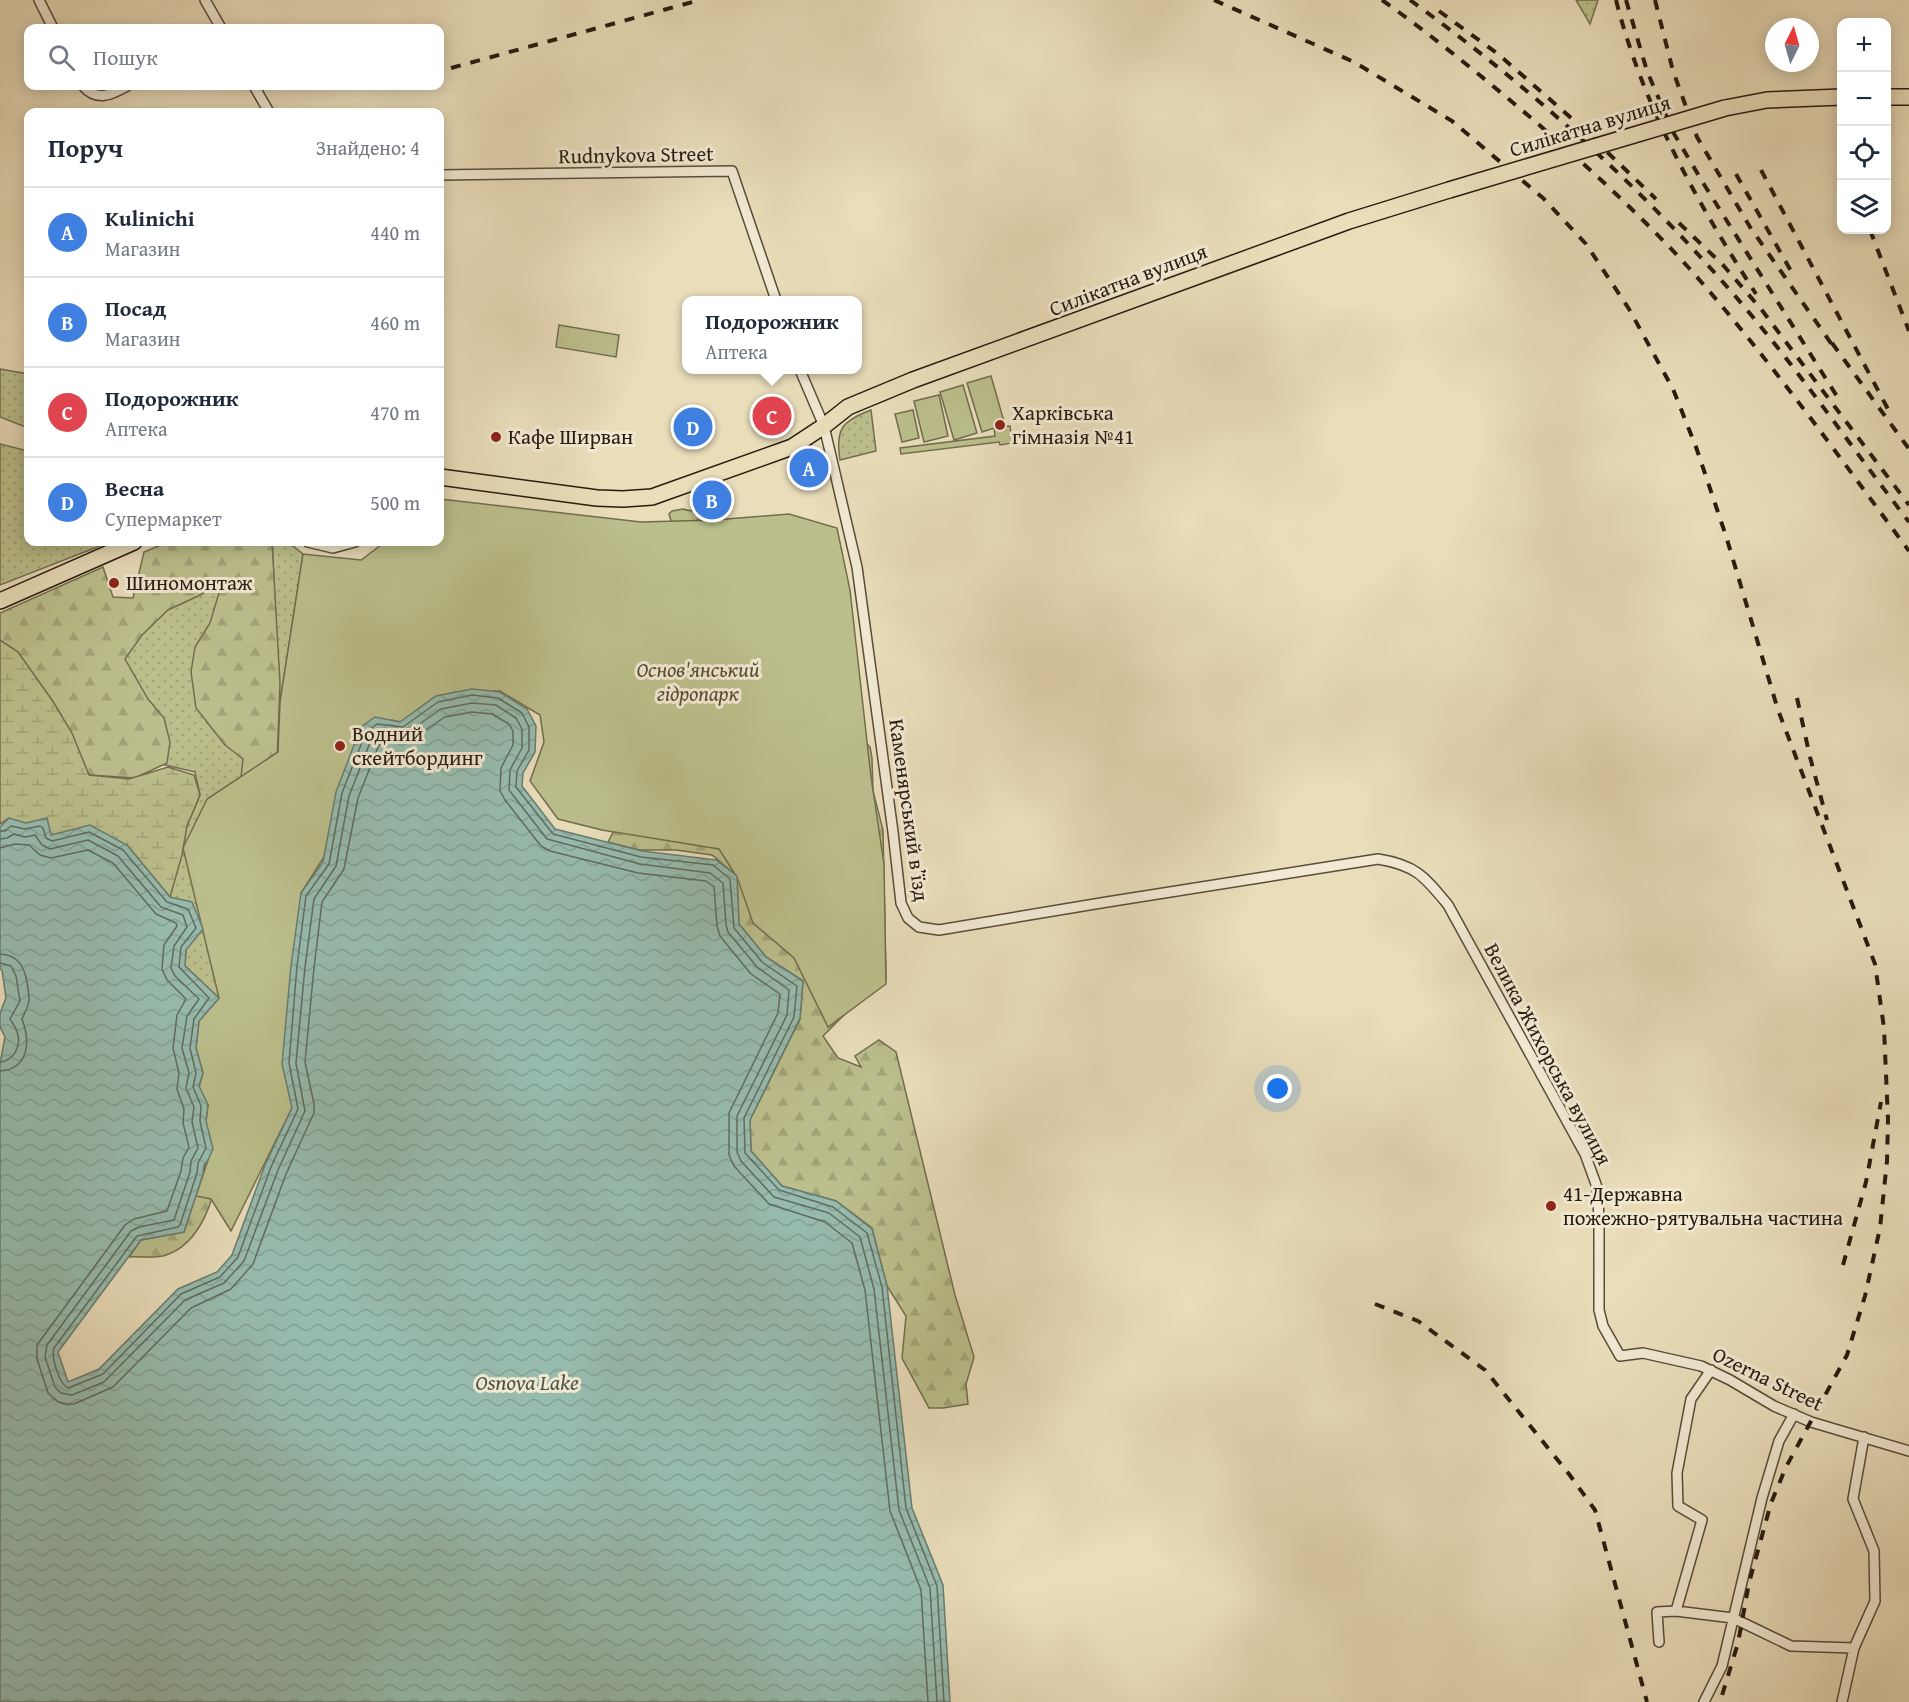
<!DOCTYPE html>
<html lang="uk">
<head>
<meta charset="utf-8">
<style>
  body { margin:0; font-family:"Gentium Book Plus",serif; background:#f2f2f3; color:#1f2937 }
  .controls { position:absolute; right:18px; top:18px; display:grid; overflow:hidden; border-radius:12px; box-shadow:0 3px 15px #0003 }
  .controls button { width:54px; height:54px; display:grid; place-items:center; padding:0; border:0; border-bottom:2px solid #e0e1e3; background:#fff; color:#1f2937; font:30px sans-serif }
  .compass { position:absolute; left:1765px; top:18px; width:54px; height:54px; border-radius:50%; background:#fff; box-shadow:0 3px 15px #0003; rotate:5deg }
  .you { position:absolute; left:1278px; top:1089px; width:21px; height:21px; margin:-15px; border:4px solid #fff; border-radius:50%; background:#1a73e8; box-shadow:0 0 0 9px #1a73e833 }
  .badge { display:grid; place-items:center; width:39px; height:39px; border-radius:50%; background:#0f766e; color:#fff; font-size:20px; font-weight:700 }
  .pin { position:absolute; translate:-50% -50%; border:3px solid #fff; box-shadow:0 2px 6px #0006 }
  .popup { position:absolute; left:682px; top:296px; width:180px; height:78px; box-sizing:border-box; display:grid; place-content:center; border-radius:12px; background:#fff; filter:drop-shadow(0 2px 4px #0005); font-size:20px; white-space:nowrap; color:#747a83 }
  .popup b { font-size:22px; color:#1f2937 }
  .popup::after { content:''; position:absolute; left:50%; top:100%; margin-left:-12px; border:12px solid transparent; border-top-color:#fff }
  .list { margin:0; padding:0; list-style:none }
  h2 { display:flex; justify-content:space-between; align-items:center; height:78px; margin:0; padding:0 24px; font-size:26px }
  h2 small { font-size:20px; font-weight:400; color:#747a83 }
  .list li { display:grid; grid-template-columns:39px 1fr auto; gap:18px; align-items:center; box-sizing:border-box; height:90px; padding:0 24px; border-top:2px solid #e0e1e3 }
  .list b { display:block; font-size:22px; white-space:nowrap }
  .list p { margin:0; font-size:20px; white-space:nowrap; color:#747a83 }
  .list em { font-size:20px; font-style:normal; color:#747a83 }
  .icon { flex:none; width:33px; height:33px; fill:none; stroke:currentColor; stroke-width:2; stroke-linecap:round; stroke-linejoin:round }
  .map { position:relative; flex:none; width:1909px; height:1702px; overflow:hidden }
  .search { position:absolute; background:#fff; box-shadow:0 3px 15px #0003; left:24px; top:24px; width:420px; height:66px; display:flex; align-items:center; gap:15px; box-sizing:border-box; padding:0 21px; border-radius:12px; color:#747a83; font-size:22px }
  .panel { position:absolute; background:#fff; box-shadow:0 3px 15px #0003; left:24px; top:108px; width:420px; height:438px; border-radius:12px }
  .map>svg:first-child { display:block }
</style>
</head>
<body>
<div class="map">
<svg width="1909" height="1702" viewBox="0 0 1909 1702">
  <defs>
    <pattern id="grass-dots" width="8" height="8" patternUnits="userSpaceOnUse" patternTransform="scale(1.5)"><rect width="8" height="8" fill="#bbbf8c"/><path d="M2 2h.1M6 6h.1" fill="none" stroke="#a1a478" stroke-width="1.8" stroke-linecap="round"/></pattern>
    <pattern id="forest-firs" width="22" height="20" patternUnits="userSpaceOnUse" patternTransform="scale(1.5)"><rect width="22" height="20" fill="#bbbf8c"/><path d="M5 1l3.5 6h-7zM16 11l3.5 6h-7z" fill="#a1a478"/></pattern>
    <pattern id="wetland-marsh" width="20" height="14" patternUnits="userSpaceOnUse" patternTransform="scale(1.5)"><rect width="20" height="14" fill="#bbbf8c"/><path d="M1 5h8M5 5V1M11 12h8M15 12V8" fill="none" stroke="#a1a478"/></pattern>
    <pattern id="water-waves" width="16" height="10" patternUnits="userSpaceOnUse" patternTransform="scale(1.5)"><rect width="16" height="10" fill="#97bcaf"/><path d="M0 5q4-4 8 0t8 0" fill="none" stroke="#82a196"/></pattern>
  </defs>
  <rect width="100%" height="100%" fill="#e9ddba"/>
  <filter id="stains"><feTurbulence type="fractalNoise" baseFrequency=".00333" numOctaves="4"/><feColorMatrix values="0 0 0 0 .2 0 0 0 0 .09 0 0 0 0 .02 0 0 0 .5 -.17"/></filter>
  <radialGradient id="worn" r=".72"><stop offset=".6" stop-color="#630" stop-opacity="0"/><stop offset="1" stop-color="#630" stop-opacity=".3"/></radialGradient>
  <path fill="url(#grass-dots)" stroke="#716d4e" stroke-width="1.5" d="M 1576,0 L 1598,0 L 1590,24 Z
    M 0,369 L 28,374 L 28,428 L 0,417 Z
    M 871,410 L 876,451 L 840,460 C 835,429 842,421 871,410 Z
    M 0,444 L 28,451 L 28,542 L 110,542 L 0,585 Z
    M 272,542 L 288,542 L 303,554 L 280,702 Z
    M 228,576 L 243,759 L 241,802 L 219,998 L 185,966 L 186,950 L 170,897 L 187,826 L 200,795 L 195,772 L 157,763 L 105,663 L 149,611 Z"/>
  <path fill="url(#forest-firs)" stroke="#716d4e" stroke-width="1.5" d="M 683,509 C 693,513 705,509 716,513 L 714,522 L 673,528 L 669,514 L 672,511 Z
    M 168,542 L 272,542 L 280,683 L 275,815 L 232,808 L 241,777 L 243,759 L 225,745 L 196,708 L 191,672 L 195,647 L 210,623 L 222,583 L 198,596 L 168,610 L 142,635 L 125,659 L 148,699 L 164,718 L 170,742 L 167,763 L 135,778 L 89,775 L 18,652 L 0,640 L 0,613 L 103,567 L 113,597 L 133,598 L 144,552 Z
    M 859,735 L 870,747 L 872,758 L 873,791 L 883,830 L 886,979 L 845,1014 L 823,1036 L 838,1058 L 861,1067 L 855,1056 L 879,1040 L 896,1052 L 955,1295 L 974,1357 L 966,1384 L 968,1404 L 943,1408 L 929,1408 L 902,1358 L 906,1316 L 887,1286 L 872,1228 L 836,1201 L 782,1186 L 751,1151 L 750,1120 L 800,1019 L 803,981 L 766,957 L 739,924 L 737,876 L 712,855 L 676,850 L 639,850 L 608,842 L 619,821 Z
    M 198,1086 L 228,1141 C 217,1179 209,1241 166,1255 C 155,1259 140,1256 129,1257 L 141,1240 L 184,1232 L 212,1145 L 213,1115 Z"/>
  <path fill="url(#wetland-marsh)" stroke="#716d4e" stroke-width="1.5" d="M 0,640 L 18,652 L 52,700 L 72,733 L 89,775 L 129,779 L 168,767 L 194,775 L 200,795 L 187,826 L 182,855 L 170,897 L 127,845 L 50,836 L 9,818 L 0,824 Z"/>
  <path fill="#bbbf8c" stroke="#716d4e" stroke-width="1.5" d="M 559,325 L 619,335 L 616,357 L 556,347 Z
    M 991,376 L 1005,425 L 999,427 L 1010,426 L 1012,443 L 1000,445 L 999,442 L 901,454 L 900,448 L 995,436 L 994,428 L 982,432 L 967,383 Z
    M 963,385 L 977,433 L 954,440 L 940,392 Z
    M 939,395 L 948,436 L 924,442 L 914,401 Z
    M 913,410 L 919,438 L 902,442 L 895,414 Z
    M 440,499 L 641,522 L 714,520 L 789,514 L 837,528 L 850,590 L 871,777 L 884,864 L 886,984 L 828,1027 L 794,958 L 753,923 L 737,877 L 719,849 L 602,830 L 558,819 L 530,781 L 544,742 L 540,715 L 500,691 L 456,692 L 435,697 L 400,722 L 392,720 L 361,728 L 324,857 L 301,893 L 292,1108 L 231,1231 L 211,1199 L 196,1196 L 208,1160 L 206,1121 L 208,1105 L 199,1087 L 203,1073 L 196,1048 L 199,1021 L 219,998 L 183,848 L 207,799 L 278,752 L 280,702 L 303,554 L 361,560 L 385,542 L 440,542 Z"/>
  <path fill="url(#water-waves)" stroke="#6a7c6f" stroke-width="1.5" d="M 472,689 L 500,692 L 527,709 L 536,726 L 535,752 L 523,773 L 522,786 L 555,829 L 642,851 L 716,860 L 737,876 L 739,924 L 766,957 L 803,981 L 800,1018 L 750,1120 L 751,1151 L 782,1186 L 836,1201 L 872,1229 L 887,1286 L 912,1508 L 943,1585 L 950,1702 L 0,1702 L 0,1063 L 5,1037 L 0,1027 L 0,1013 L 6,998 L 2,970 L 0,969 L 0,827 L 9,818 L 26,823 L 47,818 L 51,835 L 90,825 L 127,845 L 170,897 L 192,902 L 203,929 L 186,950 L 185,966 L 219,998 L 199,1021 L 196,1048 L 203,1073 L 199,1086 L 208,1105 L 206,1121 L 213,1149 L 208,1160 L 204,1165 L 203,1174 L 184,1232 L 141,1240 L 58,1352 L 68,1382 L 99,1369 L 178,1289 L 217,1272 L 232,1255 L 265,1165 L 292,1108 L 282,1064 L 291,966 L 301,893 L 323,862 L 336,792 L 361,727 L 375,717 L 400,722 L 436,696 Z"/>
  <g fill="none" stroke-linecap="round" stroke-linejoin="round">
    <path stroke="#5f6c60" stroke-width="1.5" d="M 0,831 L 5,831 L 11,826 L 25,829 L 40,826 L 43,828 L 46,838 L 52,841 L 89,832 L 123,850 L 167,902 L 188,909 L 196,928 L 181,947 L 179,967 L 209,998 L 194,1019 L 190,1048 L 196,1073 L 193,1087 L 201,1106 L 200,1121 L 206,1148 L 198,1163 L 197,1173 L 180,1225 L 178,1227 L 137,1236 L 54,1348 C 51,1357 59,1384 68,1388 L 103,1374 L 181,1294 L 220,1277 L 238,1257 L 271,1167 L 298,1109 L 289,1063 L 297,966 L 306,896 L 329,864 L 342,793 L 366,732 L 377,724 L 403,727 L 438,702 L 472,695 L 498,698 L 522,713 L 529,727 L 529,750 L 517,771 L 516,787 L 553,834 L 641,857 L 713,865 L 730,879 L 734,928 L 762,962 L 797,986 L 794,1017 L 744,1118 L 745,1153 L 779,1190 L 833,1207 L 867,1233 L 882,1287 L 906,1508 L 937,1586 L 944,1702
      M 0,839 L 7,838 L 14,834 L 25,837 L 35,835 L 42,845 L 50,849 L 88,840 L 118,856 L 161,907 L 183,915 L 187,927 L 174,946 L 171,968 L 175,976 L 199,999 L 187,1016 L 182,1048 L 189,1073 L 186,1088 L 194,1107 L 192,1122 L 198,1148 L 191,1161 L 190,1172 L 174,1220 L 139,1227 L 131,1231 L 47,1345 L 45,1357 L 55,1387 L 61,1393 L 72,1395 L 104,1382 L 185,1300 L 224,1283 L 244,1261 L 278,1170 L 305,1111 L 296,1063 L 305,967 L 314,899 L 336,866 L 349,796 L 373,735 L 379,732 L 398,735 L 405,734 L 441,709 L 472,703 L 496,705 L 516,718 L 522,729 L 522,748 L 510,770 L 509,790 L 547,839 L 640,864 L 710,873 L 723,883 L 726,925 L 728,932 L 757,967 L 789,990 L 787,1015 L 737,1116 L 737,1152 L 741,1161 L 774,1197 L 829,1213 L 860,1237 L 874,1289 L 899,1510 L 930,1588 L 937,1702
      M 0,848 L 15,844 L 29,845 L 40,855 L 51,858 L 88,850 L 113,863 L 156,914 L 176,923 L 177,926 L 164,945 L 162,969 L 167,980 L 186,999 L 177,1015 L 173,1048 L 179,1073 L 177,1089 L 184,1109 L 183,1123 L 189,1147 L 183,1158 L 181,1171 L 167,1211 L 134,1219 L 125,1225 L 37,1345 L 37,1359 L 48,1393 L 58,1402 L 67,1404 L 74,1404 L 113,1387 L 191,1308 L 231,1289 L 253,1264 L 286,1174 L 314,1113 L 314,1104 L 305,1062 L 314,968 L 322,902 L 344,869 L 358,798 L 380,742 L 406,743 L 445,717 L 472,712 L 492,714 L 509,724 L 513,731 L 513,745 L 501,768 L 500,791 L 505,800 L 541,846 L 550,851 L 638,873 L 706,881 L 714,887 L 717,926 L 720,936 L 751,974 L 780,994 L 778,1013 L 729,1113 L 729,1155 L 734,1166 L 769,1204 L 825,1222 L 852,1243 L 865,1290 L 890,1511 L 921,1590 L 928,1702
      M 0,954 C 18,955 24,966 27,982 C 28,988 29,995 29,1001 C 28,1008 24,1014 22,1019 C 30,1040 30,1069 0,1071
      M 0,963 L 11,966 L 16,976 L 20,1001 L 10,1019 C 12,1023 16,1027 17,1032 C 22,1045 14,1061 0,1062"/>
    <defs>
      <path id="street" d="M 39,0 L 53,28
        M 205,0 L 221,28
        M 83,86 C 97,102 111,95 127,86
        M 254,86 L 269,112
        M 440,175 L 732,171 L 776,300
        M 800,370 L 824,426 L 857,567 L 893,832 L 901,903 L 908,918 L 919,927 L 939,930 L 1107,902 L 1378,859 C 1416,865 1425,877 1448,905 L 1585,1154 L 1597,1187 L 1599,1218 L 1599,1310 L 1603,1326 L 1620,1356 L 1643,1353 L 1701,1366 L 1730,1380 L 1774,1406 L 1811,1422 L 1909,1451
        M 308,542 L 333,548 L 355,542
        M 1676,1611 L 1702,1520 L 1678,1506 L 1677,1473 L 1691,1399 L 1711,1370
        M 1659,1642 L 1657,1612 L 1676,1611 L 1733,1618 L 1791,1646 L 1854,1648
        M 1704,1702 L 1722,1666 L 1762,1498 L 1779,1441 L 1794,1414
        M 1842,1702 L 1854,1648 L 1875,1601 L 1874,1551 L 1853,1499 L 1864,1437"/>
      <path id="primary" d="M 1886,97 L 1909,97
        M 1725,108 L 1767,100 L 1842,97
        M 440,477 L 597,498 L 623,499 L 652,497 L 792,447 L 824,426 L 848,407 L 913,380 L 1349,221 L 1449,190
        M 0,601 L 134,542"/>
    </defs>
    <use href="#street" stroke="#584c3a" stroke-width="12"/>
    <use href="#primary" stroke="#271b10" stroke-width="18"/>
    <use href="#street" stroke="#f1e9d2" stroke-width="9"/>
    <use href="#primary" stroke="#e9ddba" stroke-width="15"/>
    <path stroke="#271b10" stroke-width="4" stroke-dasharray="10 10" stroke-linecap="butt" d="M 1214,0 L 1354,62 L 1452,121 L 1543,198 L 1586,244 L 1629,309 L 1673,389 L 1696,447 L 1726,536 L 1778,710 L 1875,964 L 1884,1028 L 1888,1120 L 1887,1161 L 1880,1228 L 1865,1296 L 1847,1355 L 1786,1467 L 1771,1503 L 1749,1583 L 1738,1643 L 1720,1702
      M 1382,0 C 1427,32 1469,66 1511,101 C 1573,153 1634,208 1689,268 C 1768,357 1838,455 1909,551
      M 1410,0 C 1526,84 1635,181 1729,289 C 1794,363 1849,444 1909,522
      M 1616,0 C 1643,107 1697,202 1756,294
      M 1626,0 L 1647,71 L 1673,132 L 1705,186 L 1838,398
      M 1655,0 L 1673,71 L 1697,137 L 1750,227 L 1835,349
      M 1439,11 L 1498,54 L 1578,124 L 1656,199
      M 451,68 L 700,0
      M 1761,170 L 1889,411
      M 1736,174 L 1795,278
      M 1679,223 L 1723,265 L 1761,309 L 1909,505
      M 1870,230 L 1909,331
      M 1832,343 L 1909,449
      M 1797,698 L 1810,757 L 1827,820
      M 1843,1265 L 1866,1182 L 1881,1102
      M 1375,1304 L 1418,1321 L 1485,1370 L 1569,1474 L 1595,1510 L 1647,1702"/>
    <defs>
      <path id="primary-bridge" d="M 1449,190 L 1725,108"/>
    </defs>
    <use href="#primary-bridge" stroke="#271b10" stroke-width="18" stroke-linecap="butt"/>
    <use href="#primary-bridge" stroke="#e9ddba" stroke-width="15"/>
  </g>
  <g fill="#8f2418" stroke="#f1e9d2" stroke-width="2">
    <circle cx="1000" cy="425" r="6"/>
    <circle cx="496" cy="437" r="6"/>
    <circle cx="114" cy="583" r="6"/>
    <circle cx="340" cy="746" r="6"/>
    <circle cx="1551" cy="1206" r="6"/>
  </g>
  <g text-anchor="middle" stroke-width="6" stroke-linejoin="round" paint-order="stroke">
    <g font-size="21" fill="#271b10" stroke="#f1e9d2">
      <text transform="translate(1590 126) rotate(-17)" y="7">Силікатна вулиця</text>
      <text transform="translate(636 155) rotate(-1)" y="7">Rudnykova Street</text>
      <text transform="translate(1128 280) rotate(-21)" y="7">Силікатна вулиця</text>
      <text transform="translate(909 810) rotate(82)" y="7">Каменярський в’їзд</text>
      <text transform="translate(1548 1054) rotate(62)" y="7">Велика Жихорська вулиця</text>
      <text transform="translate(1768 1379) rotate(26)" y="7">Ozerna Street</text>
    </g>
    <g font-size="21" fill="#271b10" stroke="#f1e9d2" text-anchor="start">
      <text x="1012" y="420">Харківська<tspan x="1012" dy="24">гімназія №41</tspan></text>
      <text x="508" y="444">Кафе Ширван</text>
      <text x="126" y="590">Шиномонтаж</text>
      <text x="352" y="741">Водний<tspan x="352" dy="24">скейтбординг</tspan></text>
      <text x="1563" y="1201">41-Державна<tspan x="1563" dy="24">пожежно-рятувальна частина</tspan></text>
    </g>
    <g font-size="21" font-style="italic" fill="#534c35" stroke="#f1e9d2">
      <text x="698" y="677">Основ'янський<tspan x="698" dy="24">гідропарк</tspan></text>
    </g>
    <g font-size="22" font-style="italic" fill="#4e5348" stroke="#f1e9d2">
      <text x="527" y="1390">Osnova Lake</text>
    </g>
  </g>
  <rect width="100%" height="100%" filter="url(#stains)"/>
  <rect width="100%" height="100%" fill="url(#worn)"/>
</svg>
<div class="controls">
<button>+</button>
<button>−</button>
<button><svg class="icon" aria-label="locate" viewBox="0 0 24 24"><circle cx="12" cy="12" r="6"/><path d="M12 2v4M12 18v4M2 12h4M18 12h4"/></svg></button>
<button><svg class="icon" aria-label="layers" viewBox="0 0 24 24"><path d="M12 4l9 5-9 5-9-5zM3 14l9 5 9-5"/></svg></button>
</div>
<svg class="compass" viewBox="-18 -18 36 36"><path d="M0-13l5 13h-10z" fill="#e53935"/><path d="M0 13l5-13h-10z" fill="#747a83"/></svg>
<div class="you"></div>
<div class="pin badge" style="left:809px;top:468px;background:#3f7fe0">A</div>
<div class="pin badge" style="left:712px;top:500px;background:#3f7fe0">B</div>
<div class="pin badge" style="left:772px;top:416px;background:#e0444e">C</div>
<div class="popup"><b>Подорожник</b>Аптека</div>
<div class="pin badge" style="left:693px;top:427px;background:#3f7fe0">D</div>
<div class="search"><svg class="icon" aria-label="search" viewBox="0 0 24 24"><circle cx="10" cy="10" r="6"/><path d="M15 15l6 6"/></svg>Пошук</div>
<section class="panel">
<h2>Поруч<small>Знайдено: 4</small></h2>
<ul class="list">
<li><span class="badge" style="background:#3f7fe0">A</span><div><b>Kulinichi</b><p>Магазин</p></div><em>440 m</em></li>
<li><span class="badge" style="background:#3f7fe0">B</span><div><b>Посад</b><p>Магазин</p></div><em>460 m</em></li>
<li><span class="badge" style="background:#e0444e">C</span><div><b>Подорожник</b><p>Аптека</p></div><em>470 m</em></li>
<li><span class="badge" style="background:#3f7fe0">D</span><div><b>Весна</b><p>Супермаркет</p></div><em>500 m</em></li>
</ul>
</section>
</div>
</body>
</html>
